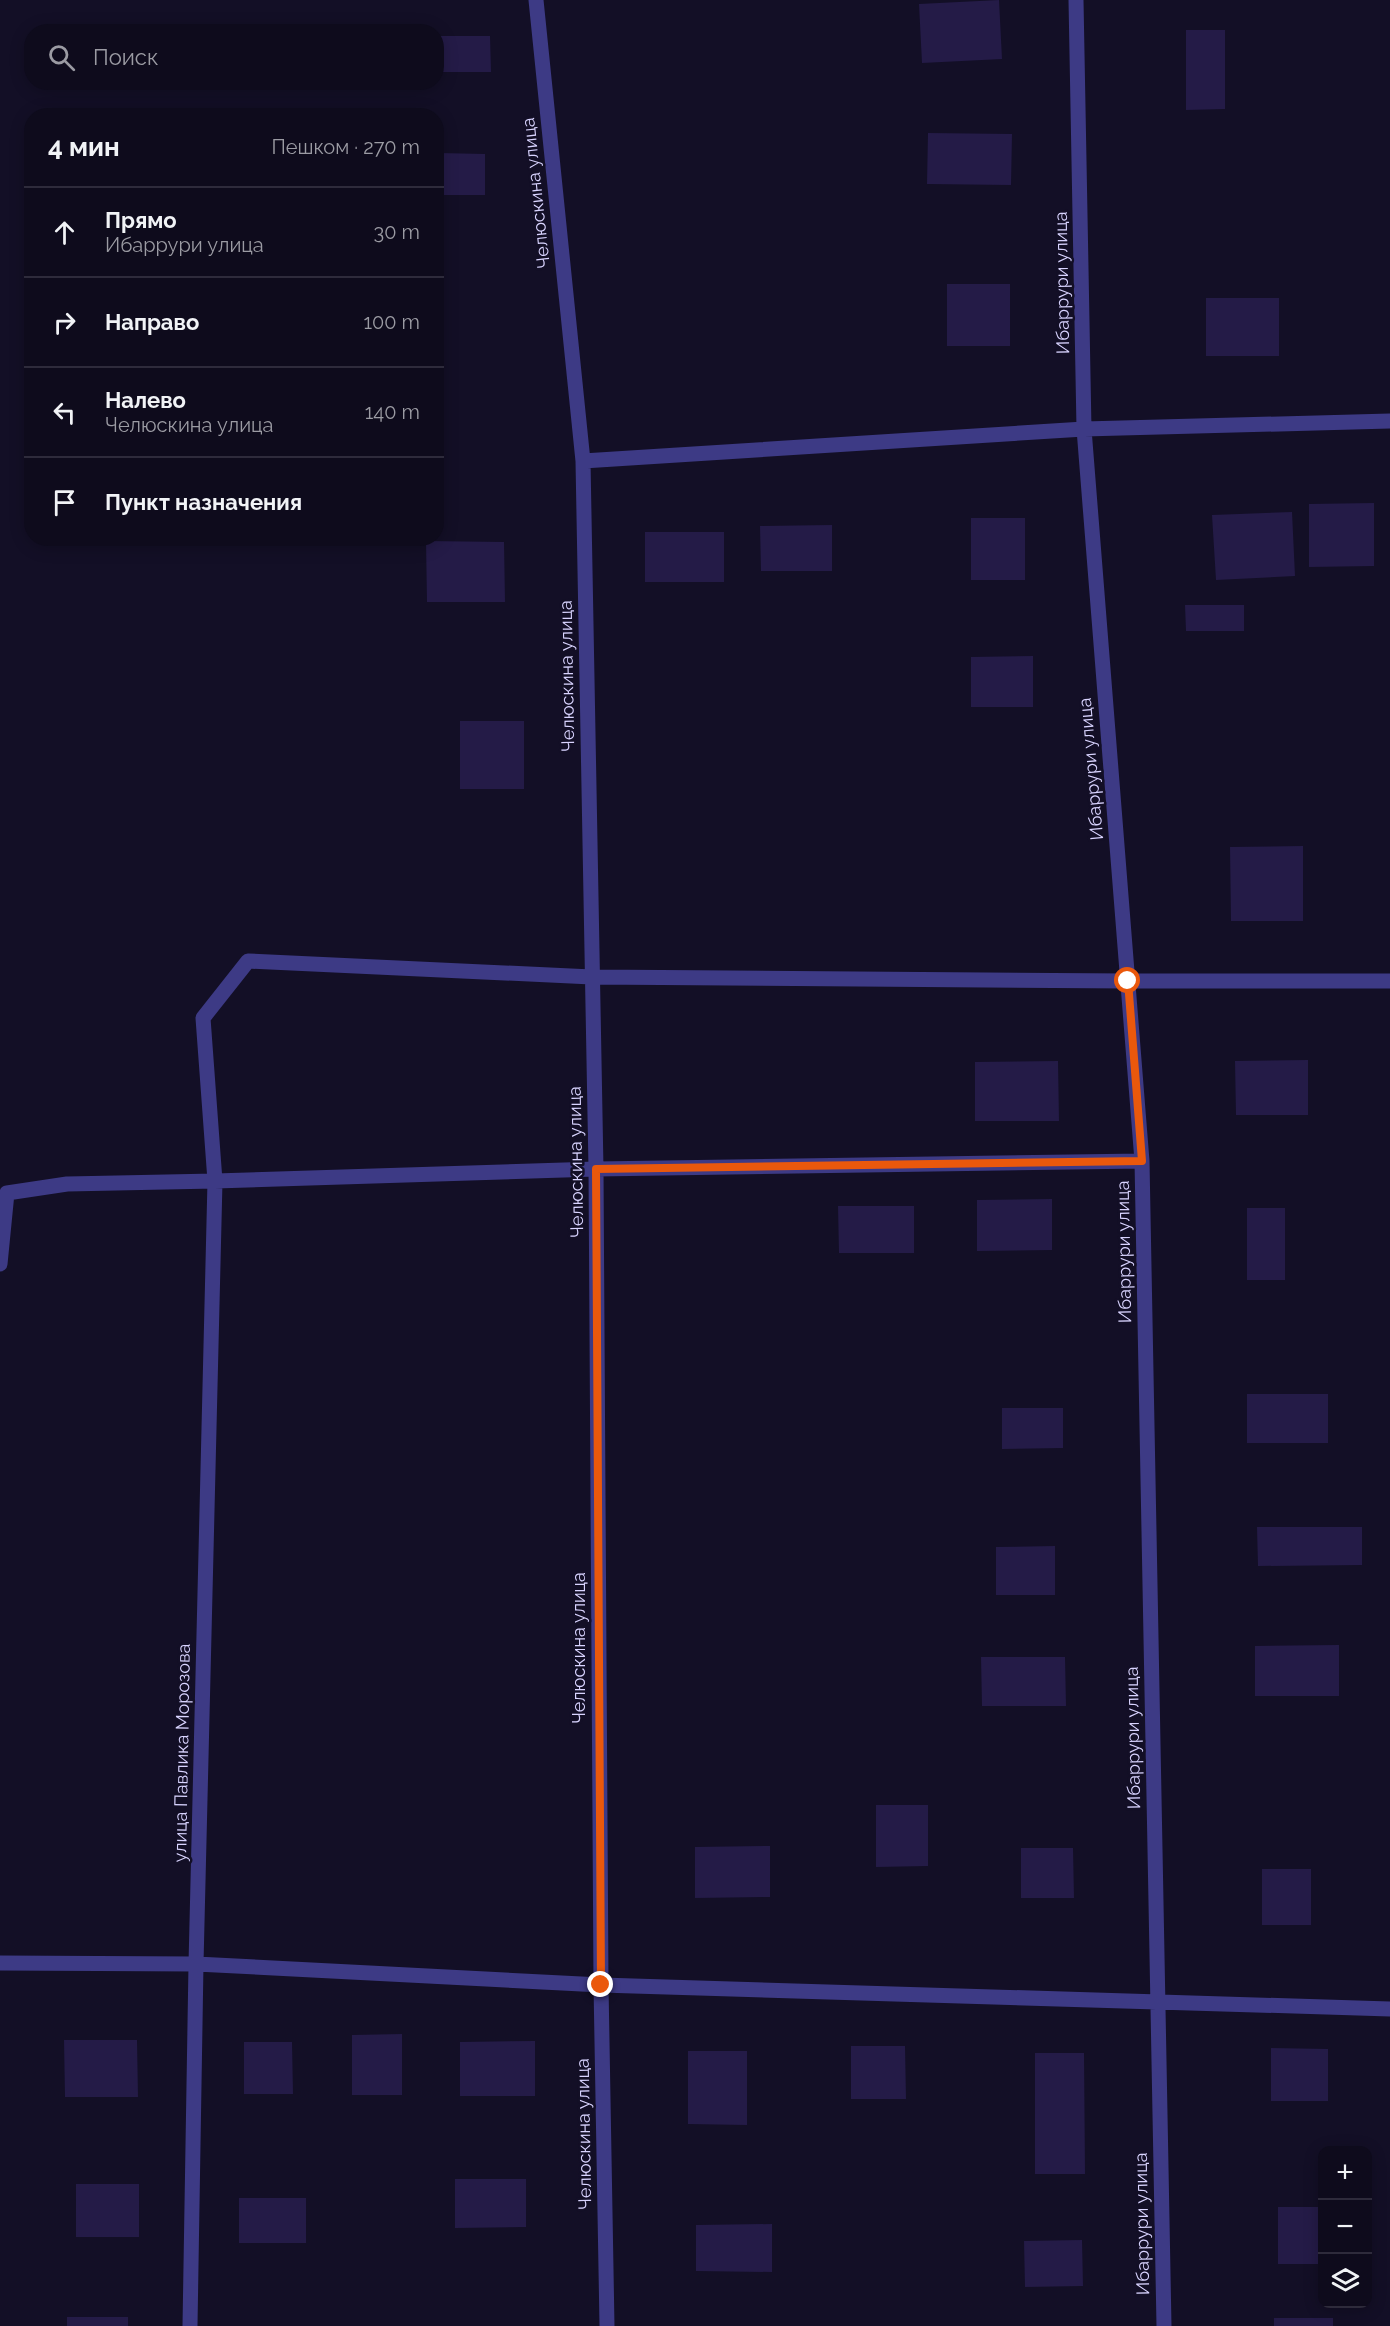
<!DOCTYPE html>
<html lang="ru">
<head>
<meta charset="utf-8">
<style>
  body { margin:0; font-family:Raleway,sans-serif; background:#171425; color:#f1f3f6 }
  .controls { position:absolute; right:18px; bottom:18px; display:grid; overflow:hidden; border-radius:12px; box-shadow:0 3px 15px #0003 }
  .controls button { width:54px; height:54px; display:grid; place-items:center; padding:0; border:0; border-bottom:2px solid #2e2b3b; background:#0e0b1c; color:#f1f3f6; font:30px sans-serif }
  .stop { position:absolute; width:18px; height:18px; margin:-14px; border:4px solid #ea580c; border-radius:50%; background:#fff }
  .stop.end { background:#ea580c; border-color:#fff; box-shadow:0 2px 6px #0008 }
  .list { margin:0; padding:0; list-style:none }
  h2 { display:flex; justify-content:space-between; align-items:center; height:78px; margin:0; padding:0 24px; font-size:26px }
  h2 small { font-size:20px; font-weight:400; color:#9b9ba3 }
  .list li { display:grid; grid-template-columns:39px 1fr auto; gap:18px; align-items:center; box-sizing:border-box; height:90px; padding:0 24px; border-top:2px solid #2e2b3b }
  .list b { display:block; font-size:22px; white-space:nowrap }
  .list p { margin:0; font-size:20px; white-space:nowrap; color:#9b9ba3 }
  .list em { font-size:20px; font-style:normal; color:#9b9ba3 }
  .icon { flex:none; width:33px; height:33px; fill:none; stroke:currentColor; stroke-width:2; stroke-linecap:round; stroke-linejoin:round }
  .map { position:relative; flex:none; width:1390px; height:2326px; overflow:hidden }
  .search { position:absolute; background:#0e0b1c; box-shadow:0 3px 15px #0003; left:24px; top:24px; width:420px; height:66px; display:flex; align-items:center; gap:15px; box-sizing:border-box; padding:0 21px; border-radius:24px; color:#9b9ba3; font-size:22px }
  .panel { position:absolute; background:#0e0b1c; box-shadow:0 3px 15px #0003; left:24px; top:108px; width:420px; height:438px; border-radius:24px }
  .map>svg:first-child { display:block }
</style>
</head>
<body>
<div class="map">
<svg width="1390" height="2326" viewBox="0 0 1390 2326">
  <rect width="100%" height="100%" fill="#130f26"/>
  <path fill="#241b47" d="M 999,0 L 1002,59 L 922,63 L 919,4 Z
    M 1186,30 L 1225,30 L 1225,109 L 1186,110 Z
    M 436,36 L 490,36 L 491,72 L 436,72 Z
    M 928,133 L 1012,134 L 1011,185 L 927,184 Z
    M 439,153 L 485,154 L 485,195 L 440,195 Z
    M 947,284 L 1010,284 L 1010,346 L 947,346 Z
    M 1206,298 L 1279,298 L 1279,356 L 1206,356 Z
    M 1374,503 L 1374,566 L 1309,567 L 1309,504 Z
    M 1292,512 L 1295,576 L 1216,580 L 1212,515 Z
    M 971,518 L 1025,518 L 1025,580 L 971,580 Z
    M 832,525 L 832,571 L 761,571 L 760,526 Z
    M 645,532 L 724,532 L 724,582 L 645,582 Z
    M 426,541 L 504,542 L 505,602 L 427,602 Z
    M 1185,605 L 1244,605 L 1244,631 L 1186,631 Z
    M 1033,656 L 1033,707 L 971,707 L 971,657 Z
    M 460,721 L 524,721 L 524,789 L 460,789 Z
    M 1303,846 L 1303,921 L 1231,921 L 1230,847 Z
    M 1308,1060 L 1308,1115 L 1236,1115 L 1235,1061 Z
    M 1058,1061 L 1059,1121 L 975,1121 L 975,1062 Z
    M 1052,1199 L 1052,1250 L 977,1251 L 977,1200 Z
    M 838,1206 L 914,1206 L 914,1253 L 839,1253 Z
    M 1247,1208 L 1285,1208 L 1285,1280 L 1247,1280 Z
    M 1247,1394 L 1328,1394 L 1328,1443 L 1247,1443 Z
    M 1002,1408 L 1063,1408 L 1063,1448 L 1002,1449 Z
    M 1257,1527 L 1362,1527 L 1362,1565 L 1258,1566 Z
    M 1055,1546 L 1055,1595 L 996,1595 L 996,1547 Z
    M 1339,1645 L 1339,1696 L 1255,1696 L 1255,1646 Z
    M 981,1657 L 1065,1657 L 1066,1706 L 982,1706 Z
    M 876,1805 L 928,1805 L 928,1866 L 876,1867 Z
    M 770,1846 L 770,1897 L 695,1898 L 695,1847 Z
    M 1021,1848 L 1073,1848 L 1074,1898 L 1021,1898 Z
    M 1262,1869 L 1311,1869 L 1311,1925 L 1262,1925 Z
    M 402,2034 L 402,2095 L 352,2095 L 352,2035 Z
    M 64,2040 L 137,2040 L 138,2097 L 65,2097 Z
    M 535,2041 L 535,2096 L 460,2096 L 460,2042 Z
    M 244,2042 L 292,2042 L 293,2094 L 244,2094 Z
    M 851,2046 L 905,2046 L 906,2099 L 851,2099 Z
    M 1271,2048 L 1328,2049 L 1328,2101 L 1271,2101 Z
    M 688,2051 L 747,2051 L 747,2125 L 688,2124 Z
    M 1035,2053 L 1084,2053 L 1085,2174 L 1035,2174 Z
    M 455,2179 L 526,2179 L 526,2227 L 455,2228 Z
    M 76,2184 L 139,2184 L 139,2237 L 76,2237 Z
    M 239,2198 L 306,2198 L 306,2243 L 239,2243 Z
    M 1278,2207 L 1322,2207 L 1322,2264 L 1278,2264 Z
    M 772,2224 L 772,2272 L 696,2271 L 696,2225 Z
    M 1082,2240 L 1083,2286 L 1025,2287 L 1024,2241 Z
    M 67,2317 L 128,2317 L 128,2326 L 67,2326 Z
    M 1274,2318 L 1333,2318 L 1333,2326 L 1274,2326 Z"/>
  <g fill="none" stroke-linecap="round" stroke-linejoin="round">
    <path stroke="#3d3a85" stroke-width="15" d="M 536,0 L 583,461 L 596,1169 L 601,1985 L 607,2326
      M 1076,0 L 1084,429 L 1142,1161 L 1164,2326
      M 583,461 L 1084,429 L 1390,421
      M 0,1264 L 7,1193 L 67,1184 L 215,1181 L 596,1169 L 1142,1161
      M 0,1963 L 196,1964 L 601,1985 L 1390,2009
      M 190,2326 L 196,1964 L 215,1181 L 203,1018 L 248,961 L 592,977 L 1127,981 L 1390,981"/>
  </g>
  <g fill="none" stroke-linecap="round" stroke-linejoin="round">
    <path stroke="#ea580c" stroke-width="8" d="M 601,1985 L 596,1169 L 1142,1161 L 1128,981"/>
  </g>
  <g text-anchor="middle" stroke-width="5" stroke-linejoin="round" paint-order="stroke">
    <g font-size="18" fill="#d9d4ff" stroke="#130f26">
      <text transform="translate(536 193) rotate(-96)" y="6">Челюскина улица</text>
      <text transform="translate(1062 283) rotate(-91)" y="6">Ибаррури улица</text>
      <text transform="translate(567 676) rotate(-91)" y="6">Челюскина улица</text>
      <text transform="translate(1091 769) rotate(-95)" y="6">Ибаррури улица</text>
      <text transform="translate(576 1162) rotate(-91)" y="6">Челюскина улица</text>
      <text transform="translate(1124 1252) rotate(-91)" y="6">Ибаррури улица</text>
      <text transform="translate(579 1648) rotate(-90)" y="6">Челюскина улица</text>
      <text transform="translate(1133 1738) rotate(-91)" y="6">Ибаррури улица</text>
      <text transform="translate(182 1753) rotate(-89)" y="6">улица Павлика Морозова</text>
      <text transform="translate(584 2134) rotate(-91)" y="6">Челюскина улица</text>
      <text transform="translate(1142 2224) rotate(-91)" y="6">Ибаррури улица</text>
    </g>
  </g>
</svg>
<div class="controls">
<button>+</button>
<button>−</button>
<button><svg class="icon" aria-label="layers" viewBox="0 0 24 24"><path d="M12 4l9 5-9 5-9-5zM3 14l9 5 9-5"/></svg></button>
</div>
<div class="stop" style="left:1128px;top:981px"></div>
<div class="stop end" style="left:601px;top:1985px"></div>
<div class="search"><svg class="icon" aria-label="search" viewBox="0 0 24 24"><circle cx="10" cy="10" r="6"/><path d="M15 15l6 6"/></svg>Поиск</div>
<section class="panel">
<h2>4 мин<small>Пешком · 270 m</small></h2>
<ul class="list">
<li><svg class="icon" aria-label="ahead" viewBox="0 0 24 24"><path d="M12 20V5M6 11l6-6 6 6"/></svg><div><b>Прямо</b><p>Ибаррури улица</p></div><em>30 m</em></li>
<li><svg class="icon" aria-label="right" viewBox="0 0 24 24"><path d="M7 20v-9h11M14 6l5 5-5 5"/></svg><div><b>Направо</b></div><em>100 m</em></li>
<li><svg class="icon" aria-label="left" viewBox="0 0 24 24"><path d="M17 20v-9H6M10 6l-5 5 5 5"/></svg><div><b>Налево</b><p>Челюскина улица</p></div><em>140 m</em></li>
<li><svg class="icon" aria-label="arrive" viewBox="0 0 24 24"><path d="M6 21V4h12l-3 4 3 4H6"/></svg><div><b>Пункт назначения</b></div></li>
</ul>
</section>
</div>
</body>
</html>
